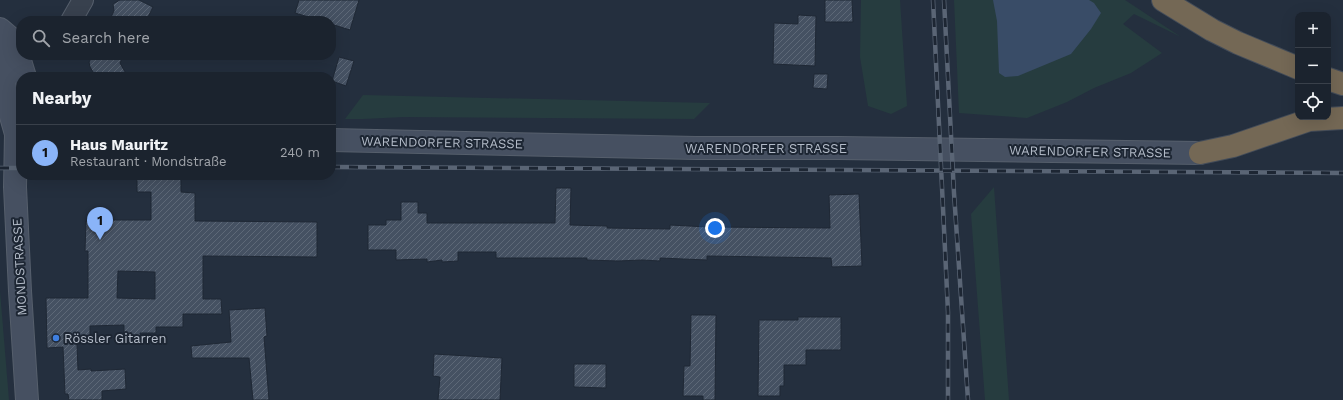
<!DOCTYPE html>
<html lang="en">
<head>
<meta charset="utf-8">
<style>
  body { margin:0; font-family:"Work Sans",sans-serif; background:#242b36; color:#f1f3f6 }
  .controls { position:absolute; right:12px; top:12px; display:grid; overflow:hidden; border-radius:8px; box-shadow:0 4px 16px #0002 }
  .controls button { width:36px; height:36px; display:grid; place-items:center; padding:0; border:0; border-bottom:1px solid #39404a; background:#1b232e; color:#f1f3f6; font:20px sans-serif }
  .you { position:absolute; left:715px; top:228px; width:14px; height:14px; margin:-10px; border:3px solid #fff; border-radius:50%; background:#1a73e8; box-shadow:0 0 0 6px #1a73e833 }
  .badge { display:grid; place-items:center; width:26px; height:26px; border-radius:50%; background:#8ab4f8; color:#111; font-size:13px; font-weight:700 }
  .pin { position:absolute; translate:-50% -33px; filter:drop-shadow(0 1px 2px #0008) }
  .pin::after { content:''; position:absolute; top:21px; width:14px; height:12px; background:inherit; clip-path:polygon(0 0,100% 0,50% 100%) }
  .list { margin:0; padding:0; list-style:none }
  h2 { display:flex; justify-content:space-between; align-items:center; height:52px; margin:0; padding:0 16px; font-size:17px }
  h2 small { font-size:13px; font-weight:400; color:#a0a4aa }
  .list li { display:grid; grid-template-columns:26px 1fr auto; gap:12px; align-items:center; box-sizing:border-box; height:56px; padding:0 16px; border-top:1px solid #39404a }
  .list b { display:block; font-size:15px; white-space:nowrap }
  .list p { margin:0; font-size:13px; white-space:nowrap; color:#a0a4aa }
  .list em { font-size:13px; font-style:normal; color:#a0a4aa }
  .icon { flex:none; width:22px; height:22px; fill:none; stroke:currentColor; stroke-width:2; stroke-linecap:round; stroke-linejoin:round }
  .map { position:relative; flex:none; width:1343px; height:400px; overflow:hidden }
  .search { position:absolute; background:#1b232e; box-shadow:0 4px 16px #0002; left:16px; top:16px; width:320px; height:44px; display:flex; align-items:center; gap:10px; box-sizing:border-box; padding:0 14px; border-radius:16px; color:#a0a4aa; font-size:15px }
  .panel { position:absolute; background:#1b232e; box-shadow:0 4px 16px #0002; left:16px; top:72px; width:320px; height:108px; border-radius:16px }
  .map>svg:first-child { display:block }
</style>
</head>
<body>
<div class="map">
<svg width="1343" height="400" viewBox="0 0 1343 400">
  <defs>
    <pattern id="building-hatch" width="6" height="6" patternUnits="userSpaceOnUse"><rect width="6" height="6" fill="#455162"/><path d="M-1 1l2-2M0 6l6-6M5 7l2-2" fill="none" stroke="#5d6877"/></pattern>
  </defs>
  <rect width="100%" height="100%" fill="#242f3e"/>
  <path fill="#263c3f" d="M 861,0 L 900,0 L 907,106 L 891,114 L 868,106 L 860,57 Z
    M 954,0 L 1125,0 L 1181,37 L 1134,14 L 1123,24 L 1162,53 L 1131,73 L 1094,88 L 1067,102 L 1027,118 L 959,113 Z
    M 363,95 L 710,103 L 694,119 L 404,117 L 363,119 L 345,119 Z
    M 994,187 L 1009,400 L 985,400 L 971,214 Z
    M 0,291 L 9,400 L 0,400 Z"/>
  <path fill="#394c67" d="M 993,0 L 1089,0 L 1094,3 L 1101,13 L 1091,29 L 1071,54 L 1018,76 L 1005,77 L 999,73 L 997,21 Z"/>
  <path fill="url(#building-hatch)" stroke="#1f2835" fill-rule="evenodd" d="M 120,0 L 139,0 L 153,7 L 146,21 L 109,21 L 114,11 L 113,4 Z
    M 299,0 L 359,0 L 350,30 L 331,24 L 331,21 L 322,21 L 295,13 Z
    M 825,0 L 852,0 L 853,22 L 825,22 Z
    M 798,15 L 816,16 L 815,66 L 773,64 L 774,23 L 798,24 Z
    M 93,55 L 124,55 L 120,63 L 128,77 L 96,77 L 90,67 L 89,62 Z
    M 339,57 L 354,61 L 346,86 L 332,81 Z
    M 814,74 L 828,74 L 827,89 L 813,88 Z
    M 137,178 L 181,178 L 181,192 L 195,193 L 195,221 L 317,222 L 317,257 L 203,256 L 203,299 L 221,299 L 222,314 L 183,314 L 183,327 L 156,327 L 156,333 L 140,333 L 141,343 L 125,343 L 124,342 L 124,325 L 90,326 L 90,343 L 77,344 L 78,370 L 91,369 L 91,371 L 125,369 L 126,389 L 102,391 L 102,400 L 69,400 L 68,394 L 65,394 L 63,347 L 47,348 L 46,298 L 88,298 L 88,251 L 85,251 L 86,221 L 98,221 L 99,220 L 151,220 L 151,192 L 137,192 ZM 118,271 L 155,272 L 155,299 L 117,298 Z
    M 556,188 L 571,188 L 570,225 L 607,226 L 607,228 L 670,229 L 670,225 L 708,227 L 830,228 L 829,195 L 859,194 L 862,266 L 832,267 L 831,258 L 707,256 L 707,260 L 660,258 L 660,261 L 642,260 L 618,261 L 587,260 L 587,258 L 496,258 L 496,252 L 458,252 L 458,261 L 442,262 L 442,260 L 427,262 L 427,259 L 396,260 L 396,250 L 368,250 L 368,225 L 386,225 L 386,220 L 401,220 L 401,202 L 418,202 L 418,213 L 427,213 L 427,223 L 555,223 Z
    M 265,308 L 267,336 L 264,337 L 269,400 L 253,400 L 249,358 L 192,358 L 191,346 L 231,342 L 229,310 Z
    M 691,315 L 716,315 L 715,400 L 703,400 L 703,396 L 683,396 L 684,366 L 690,366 Z
    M 798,317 L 841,317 L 841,350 L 806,350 L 806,365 L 784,365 L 784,386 L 780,386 L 780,396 L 758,396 L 759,320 L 798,320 Z
    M 434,354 L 502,358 L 500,400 L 438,400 L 440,377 L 433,376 Z
    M 574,364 L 606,364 L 606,388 L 574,387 Z"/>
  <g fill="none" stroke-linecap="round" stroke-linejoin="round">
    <defs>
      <path id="street" d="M 71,21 L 83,0"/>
      <path id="secondary" d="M 0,29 L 14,41 L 25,77
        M 0,54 L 7,102 L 16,134 L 15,187 L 20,291 L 27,400
        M 331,140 L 696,148 L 839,148 L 1200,153"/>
      <path id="highway" d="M 1163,0 L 1212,30 L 1238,43 L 1298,68
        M 1328,79 L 1343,84
        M 1200,153 L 1233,146 L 1309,120 L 1343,118"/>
    </defs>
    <use href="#street" stroke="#565f6c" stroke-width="22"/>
    <use href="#secondary" stroke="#565f6c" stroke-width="24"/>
    <use href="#highway" stroke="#434c59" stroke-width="24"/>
    <use href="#street" stroke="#38414e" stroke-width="20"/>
    <use href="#secondary" stroke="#465061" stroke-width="22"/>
    <use href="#highway" stroke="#746855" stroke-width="22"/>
    <defs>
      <path id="rail" d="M 933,0 L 948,312 L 948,400
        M 944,0 L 954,193 L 968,400
        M 331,167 L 1343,173
        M 0,168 L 21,168"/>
    </defs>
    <use href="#rail" stroke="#5a6575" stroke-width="4.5"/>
    <use href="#rail" stroke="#1d2633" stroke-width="3" stroke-dasharray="9" stroke-linecap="butt"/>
  </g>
  <circle fill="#3f7fe0" stroke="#1d2633" stroke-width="1.5" cx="56" cy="338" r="4"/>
  <g text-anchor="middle" stroke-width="4" stroke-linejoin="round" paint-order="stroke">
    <g font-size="13" fill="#b4bcc9" stroke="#1d2633">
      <text transform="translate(442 142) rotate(1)" y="5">WARENDORFER STRASSE</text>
      <text x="766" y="153">WARENDORFER STRASSE</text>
      <text transform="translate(1090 151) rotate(1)" y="5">WARENDORFER STRASSE</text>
      <text transform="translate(19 267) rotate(-93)" y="5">MONDSTRASSE</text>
    </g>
    <g font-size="13" fill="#b4bcc9" stroke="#1d2633" text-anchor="start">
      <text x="64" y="343">Rössler Gitarren</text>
    </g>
  </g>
</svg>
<div class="controls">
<button>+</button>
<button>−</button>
<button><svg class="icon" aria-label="locate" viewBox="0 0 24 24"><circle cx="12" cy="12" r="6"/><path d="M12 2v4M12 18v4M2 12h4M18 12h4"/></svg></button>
</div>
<div class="you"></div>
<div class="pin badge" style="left:100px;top:240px">1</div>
<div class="search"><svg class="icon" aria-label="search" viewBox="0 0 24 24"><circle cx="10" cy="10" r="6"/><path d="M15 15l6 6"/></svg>Search here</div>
<section class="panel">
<h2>Nearby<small></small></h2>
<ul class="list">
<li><span class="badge">1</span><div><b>Haus Mauritz</b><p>Restaurant · Mondstraße</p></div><em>240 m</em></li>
</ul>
</section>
</div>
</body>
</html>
